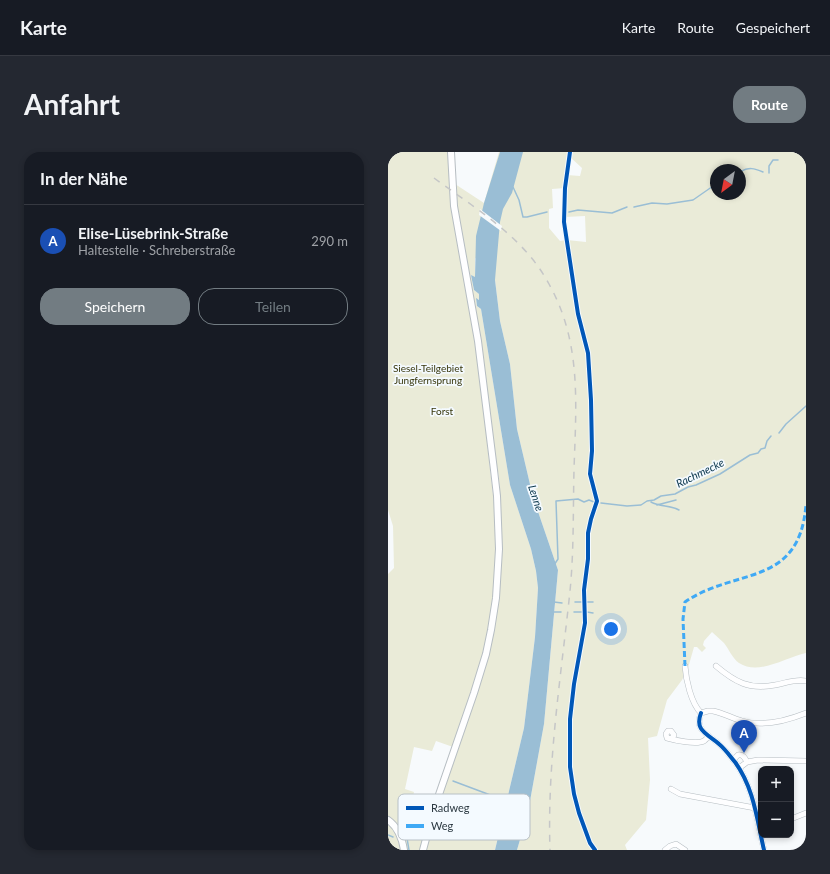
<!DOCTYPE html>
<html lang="de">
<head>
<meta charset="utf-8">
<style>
  body { margin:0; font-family:Lato,sans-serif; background:#242831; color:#f1f3f6 }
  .controls { position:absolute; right:12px; bottom:12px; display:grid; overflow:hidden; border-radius:8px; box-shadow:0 2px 6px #0003 }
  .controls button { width:36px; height:36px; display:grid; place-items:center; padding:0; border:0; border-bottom:1px solid #363941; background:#171b24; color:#f1f3f6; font:20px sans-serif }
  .compass { position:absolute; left:322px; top:12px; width:36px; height:36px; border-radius:50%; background:#171b24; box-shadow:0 2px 6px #0003; rotate:212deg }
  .you { position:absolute; left:223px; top:477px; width:14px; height:14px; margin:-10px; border:3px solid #fff; border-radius:50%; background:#1a73e8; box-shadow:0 0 0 6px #1a73e833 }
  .badge { display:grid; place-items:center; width:26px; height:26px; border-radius:50%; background:#727c82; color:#fff; font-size:13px; font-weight:700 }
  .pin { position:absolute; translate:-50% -33px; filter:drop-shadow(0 1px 2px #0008) }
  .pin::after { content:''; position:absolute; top:21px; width:14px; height:12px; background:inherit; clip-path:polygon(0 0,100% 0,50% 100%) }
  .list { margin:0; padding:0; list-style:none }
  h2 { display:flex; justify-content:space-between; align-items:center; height:52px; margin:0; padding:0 16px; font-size:17px }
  h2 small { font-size:13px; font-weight:400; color:#9ea1a6 }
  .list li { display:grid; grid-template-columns:26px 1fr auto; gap:12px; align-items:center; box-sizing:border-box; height:72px; padding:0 16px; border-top:1px solid #363941 }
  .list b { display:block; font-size:15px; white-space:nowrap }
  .list p { margin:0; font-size:13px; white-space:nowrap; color:#9ea1a6 }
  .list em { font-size:13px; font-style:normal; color:#9ea1a6 }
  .actions { display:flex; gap:8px; padding:12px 16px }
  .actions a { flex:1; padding:9px 0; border:1px solid #727c82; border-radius:16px; text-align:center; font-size:14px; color:#727c82 }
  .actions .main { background:#727c82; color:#fff }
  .map { position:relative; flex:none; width:418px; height:698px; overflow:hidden; border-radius:16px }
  header { display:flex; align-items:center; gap:24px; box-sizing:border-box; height:56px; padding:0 20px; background:#171b24; border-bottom:1px solid #363941 }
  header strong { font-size:19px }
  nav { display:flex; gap:22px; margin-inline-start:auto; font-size:14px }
  .intro { display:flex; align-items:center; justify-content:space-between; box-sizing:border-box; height:96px; padding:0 24px }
  h1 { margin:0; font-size:28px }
  .button { padding:10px 18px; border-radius:16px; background:#727c82; color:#fff; font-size:14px; font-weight:700 }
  main { display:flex; gap:24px; padding:0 24px }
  aside { flex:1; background:#171b24; border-radius:16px; box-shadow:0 2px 6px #0003 }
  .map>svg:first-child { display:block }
</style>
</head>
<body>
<header>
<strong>Karte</strong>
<nav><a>Karte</a><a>Route</a><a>Gespeichert</a></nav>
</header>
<div class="intro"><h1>Anfahrt</h1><a class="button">Route</a></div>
<main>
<aside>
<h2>In der Nähe<small></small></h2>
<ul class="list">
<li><span class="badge" style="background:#1a4fb4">A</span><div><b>Elise-Lüsebrink-Straße</b><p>Haltestelle · Schreberstraße</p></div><em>290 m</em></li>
</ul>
<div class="actions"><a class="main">Speichern</a><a>Teilen</a></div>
</aside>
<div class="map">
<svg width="418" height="698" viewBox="0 0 418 698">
  <rect width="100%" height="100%" fill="#f7fafc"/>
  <path fill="#eaebd8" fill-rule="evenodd" d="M 0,0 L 63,0 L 67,32 L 96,51 L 111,0 L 418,0 L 418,501 C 398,505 371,524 351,511 C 344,506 341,497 336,491 C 332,487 328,484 324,480 L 316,489 L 315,493 L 318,496 L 314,500 L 309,495 L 306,495 L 300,516 L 294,528 L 279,548 L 269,584 L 260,586 L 262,628 L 258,668 L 237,693 L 239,698 L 129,698 L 140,660 L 156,572 L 170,418 L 145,345 L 129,277 L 122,212 L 112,169 L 107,128 L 107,114 L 87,106 L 87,126 L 83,123 L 86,138 L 91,142 L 92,148 L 88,147 L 89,154 L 93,157 L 122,333 L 143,397 L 148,419 L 150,436 L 147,485 L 136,576 L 107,698 L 38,698 L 48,658 L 100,503 L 113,365 L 111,326 L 105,289 L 99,291 L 108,368 L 108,396 L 105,445 L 101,477 L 96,501 L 65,595 L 48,589 L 44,599 L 26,595 L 17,637 L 26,640 L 20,665 L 12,676 L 0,664 L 0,422 L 6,416 L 5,374 L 0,358 ZM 181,4 L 194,16 L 192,24 L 179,23 ZM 328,18 L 352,18 L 352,42 L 328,42 ZM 177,36 L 177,65 L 197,64 L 198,90 L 179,88 L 172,89 L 161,76 L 161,57 L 165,56 L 164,37 Z
    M 27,647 L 45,653 L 32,698 L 18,698 L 13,679 L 22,668 Z
    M 0,672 L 7,680 L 13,698 L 0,698 Z"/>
  <path fill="#9abed5" d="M 112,0 L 135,0 L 124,41 L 115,57 L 112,70 L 107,128 L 112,169 L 122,212 L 129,277 L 145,345 L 170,418 L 156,572 L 140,660 L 129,698 L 107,698 L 136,576 L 147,485 L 150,436 L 148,419 L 143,397 L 122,333 L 93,157 L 89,154 L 88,146 L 91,148 L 91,142 L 86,138 L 83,123 L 87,125 L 88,84 L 96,51 Z"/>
  <path fill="#f7fafc" d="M 92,57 L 114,74 L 113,79 L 91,63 Z"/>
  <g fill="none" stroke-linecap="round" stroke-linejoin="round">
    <path stroke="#9abed5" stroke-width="1.5" d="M 352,20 C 361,15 366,16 375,20
      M 381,21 L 381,14 L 385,8 L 390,8
      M 125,35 L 131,48 L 135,65 L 139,65 L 159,60
      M 246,55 L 264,51 L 279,52 L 305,48 L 328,32
      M 181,60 L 190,58 L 224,61 L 239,55
      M 391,281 L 398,272 L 418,254
      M 263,350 C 272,355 282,353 291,358
      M 213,351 L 239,354 L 253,353 L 259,349 L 266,348 L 273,344 L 287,342 L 300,335 L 308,333 L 332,322 L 362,303 L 370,301 L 373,297 L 377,296 L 379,289 L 383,284
      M 269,353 L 288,348
      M 166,413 L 170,407 L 168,349 L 190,347 L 196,350 L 201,348 L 206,350
      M 166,450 L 174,451
      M 187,450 L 194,450
      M 198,450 L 205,450
      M 165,460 L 173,460
      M 186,460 L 194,460
      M 199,460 L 205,461
      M 65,629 L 121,650
      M 0,683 L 5,685
      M 19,686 L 21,698"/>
    <defs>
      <path id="minor" d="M 297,514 C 298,528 303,551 313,561
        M 328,514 C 347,530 361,538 387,533 C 398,531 407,527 418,529
        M 313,561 C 306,579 320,582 331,592 C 337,597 342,604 347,610 C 366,636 369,668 376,698
        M 313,561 L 320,559 L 325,559 C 335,561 344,566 354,569 C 375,575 398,569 418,561
        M 284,586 L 286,583 L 283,579 L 280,579 L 278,582 L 279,586 C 286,588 308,593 316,589 C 316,589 320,585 321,585
        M 345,608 L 350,603 C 355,602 357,606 359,610 L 351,616
        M 359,610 L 370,608 L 418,609
        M 283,637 L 292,642 L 367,656
        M 403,667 L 418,661
        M 277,698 L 282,694 L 288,692 L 297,698"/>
      <path id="major" d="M 0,668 C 10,675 14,686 16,698
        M 35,698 L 46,657 L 86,541 L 98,502 L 103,478 L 108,446 L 111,397 L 109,344 L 106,318 L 90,189 L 66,54 L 63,0"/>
    </defs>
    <use href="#minor" stroke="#b6bdc2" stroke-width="6"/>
    <use href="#major" stroke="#b6bdc2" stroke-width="8"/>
    <use href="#minor" stroke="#fefeff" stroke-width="5"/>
    <use href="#major" stroke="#fefeff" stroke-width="6"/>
    <path stroke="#c5c6c7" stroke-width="1.5" stroke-dasharray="7 7" stroke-linecap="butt" d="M 46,26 C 88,57 136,85 161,132 C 194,191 188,253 186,318 C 185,358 186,399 182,439 C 173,525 159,611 162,698"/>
    <path stroke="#3fa9f5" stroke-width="3" stroke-dasharray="6 3" stroke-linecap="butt" d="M 297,514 L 295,467 L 297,450 C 348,415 411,436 418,353"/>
    <defs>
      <path id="cycleway" d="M 182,0 L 177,36 L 176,70 L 190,162 L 200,201 L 203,248 L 204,299 L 202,322 L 209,349 L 203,367 L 200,381 L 200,407 L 196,438 L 197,471 L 186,532 L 182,567 L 182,615 L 186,642 L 191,661 L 202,691 L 207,698
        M 313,561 C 306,579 320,582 331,592 C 337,597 342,604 347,610 C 366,636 369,668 376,698"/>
    </defs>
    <use href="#cycleway" stroke="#f4faff" stroke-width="6"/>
    <use href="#cycleway" stroke="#0057b8" stroke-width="4"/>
  </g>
  <g text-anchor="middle" stroke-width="3.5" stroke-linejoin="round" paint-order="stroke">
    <g font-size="10" fill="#38370c" stroke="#f4faff">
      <text x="40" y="220">Siesel-Teilgebiet<tspan x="40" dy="12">Jungfernsprung</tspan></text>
      <text x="54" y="263">Forst</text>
    </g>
    <g font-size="11" font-style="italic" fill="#09354b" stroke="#f4faff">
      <text transform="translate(312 321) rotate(-26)" y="4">Rachmecke</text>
      <text transform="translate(148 346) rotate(72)" y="4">Lenne</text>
    </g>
  </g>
  <rect x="10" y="642" width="132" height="46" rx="6" fill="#f4faff" stroke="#b8c0c6" stroke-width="1"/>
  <rect x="18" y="654" width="18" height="4" fill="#0057b8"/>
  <rect x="18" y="672" width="18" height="4" fill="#3fa9f5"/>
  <g font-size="11" fill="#2b3841">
    <text x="43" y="660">Radweg</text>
    <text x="43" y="678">Weg</text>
  </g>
</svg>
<div class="controls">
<button>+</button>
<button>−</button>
</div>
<svg class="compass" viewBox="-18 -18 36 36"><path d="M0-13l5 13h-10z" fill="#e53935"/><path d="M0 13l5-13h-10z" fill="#9ea1a6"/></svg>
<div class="you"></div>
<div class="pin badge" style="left:356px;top:601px;background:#1a4fb4">A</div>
</div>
</main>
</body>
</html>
